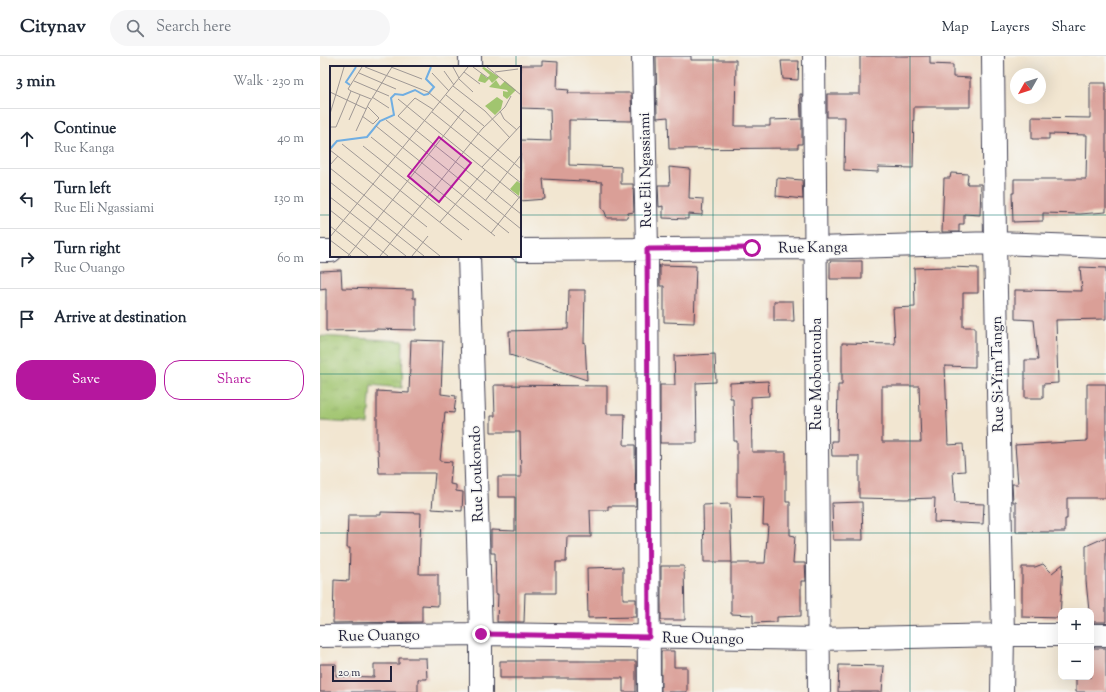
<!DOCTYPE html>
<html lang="en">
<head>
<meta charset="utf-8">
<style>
  body { margin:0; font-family:"Sorts Mill Goudy",serif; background:#f6f6f7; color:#1f2937 }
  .controls { position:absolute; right:12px; bottom:12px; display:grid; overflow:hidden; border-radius:8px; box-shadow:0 4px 16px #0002 }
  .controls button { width:36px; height:36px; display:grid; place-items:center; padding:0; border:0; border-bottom:1px solid #e0e1e3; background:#fff; color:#1f2937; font:20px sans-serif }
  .compass { position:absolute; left:690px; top:12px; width:36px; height:36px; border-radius:50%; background:#fff; box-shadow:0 4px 16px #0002; rotate:231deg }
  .scale { position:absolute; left:12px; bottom:10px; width:60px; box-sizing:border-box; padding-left:4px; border:2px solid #22223b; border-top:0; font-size:11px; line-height:14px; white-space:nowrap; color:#22223b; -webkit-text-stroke:3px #f6f6f2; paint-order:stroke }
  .stop { position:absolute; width:12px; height:12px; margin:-9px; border:3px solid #b5179e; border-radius:50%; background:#fff }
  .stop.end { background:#b5179e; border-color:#fff; box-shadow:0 1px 4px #0008 }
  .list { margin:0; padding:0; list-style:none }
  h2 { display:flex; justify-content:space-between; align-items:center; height:52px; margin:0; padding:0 16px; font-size:17px }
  h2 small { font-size:13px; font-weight:400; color:#747a83 }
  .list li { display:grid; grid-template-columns:26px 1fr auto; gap:12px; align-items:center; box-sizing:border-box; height:60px; padding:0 16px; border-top:1px solid #e0e1e3 }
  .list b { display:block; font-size:15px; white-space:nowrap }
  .list p { margin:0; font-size:13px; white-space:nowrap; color:#747a83 }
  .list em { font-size:13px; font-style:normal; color:#747a83 }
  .actions { display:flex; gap:8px; padding:12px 16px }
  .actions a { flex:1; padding:9px 0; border:1px solid #b5179e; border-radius:16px; text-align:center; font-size:14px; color:#b5179e }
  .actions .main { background:#b5179e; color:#fff }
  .icon { flex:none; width:22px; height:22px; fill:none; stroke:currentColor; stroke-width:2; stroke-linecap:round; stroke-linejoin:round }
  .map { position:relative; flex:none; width:786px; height:636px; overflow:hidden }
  header { display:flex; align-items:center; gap:24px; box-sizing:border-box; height:56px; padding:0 20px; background:#fff; border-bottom:1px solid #e0e1e3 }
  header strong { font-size:19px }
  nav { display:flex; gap:22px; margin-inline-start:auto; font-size:14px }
  .search { width:280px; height:36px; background:#f6f6f7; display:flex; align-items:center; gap:10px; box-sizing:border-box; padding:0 14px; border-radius:22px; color:#747a83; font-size:15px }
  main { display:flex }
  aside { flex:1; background:#fff }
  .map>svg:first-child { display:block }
</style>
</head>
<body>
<header>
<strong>Citynav</strong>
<div class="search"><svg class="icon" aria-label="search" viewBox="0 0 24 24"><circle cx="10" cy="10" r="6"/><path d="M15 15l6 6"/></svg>Search here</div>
<nav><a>Map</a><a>Layers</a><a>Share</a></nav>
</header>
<main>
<aside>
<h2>3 min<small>Walk · 230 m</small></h2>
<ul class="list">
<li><svg class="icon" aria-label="ahead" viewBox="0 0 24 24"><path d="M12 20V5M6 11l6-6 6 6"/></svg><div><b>Continue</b><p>Rue Kanga</p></div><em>40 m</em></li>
<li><svg class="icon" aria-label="left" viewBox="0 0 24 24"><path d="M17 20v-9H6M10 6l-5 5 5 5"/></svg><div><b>Turn left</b><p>Rue Eli Ngassiami</p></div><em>130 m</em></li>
<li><svg class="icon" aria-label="right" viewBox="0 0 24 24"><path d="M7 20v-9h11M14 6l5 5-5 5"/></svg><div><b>Turn right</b><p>Rue Ouango</p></div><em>60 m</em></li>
<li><svg class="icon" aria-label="arrive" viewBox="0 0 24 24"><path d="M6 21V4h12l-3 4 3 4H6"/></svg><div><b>Arrive at destination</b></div></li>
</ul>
<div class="actions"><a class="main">Save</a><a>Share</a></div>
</aside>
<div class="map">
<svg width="786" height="636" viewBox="0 0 786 636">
  <defs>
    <pattern id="grass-tufts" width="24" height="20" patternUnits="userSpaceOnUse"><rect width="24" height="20" fill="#a1c56f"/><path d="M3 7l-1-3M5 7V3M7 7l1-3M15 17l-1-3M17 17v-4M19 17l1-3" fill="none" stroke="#8aa961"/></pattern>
  </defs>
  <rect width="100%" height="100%" fill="#f6f6f2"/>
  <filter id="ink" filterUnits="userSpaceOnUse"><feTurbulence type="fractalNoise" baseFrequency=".025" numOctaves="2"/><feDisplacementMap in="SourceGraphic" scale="8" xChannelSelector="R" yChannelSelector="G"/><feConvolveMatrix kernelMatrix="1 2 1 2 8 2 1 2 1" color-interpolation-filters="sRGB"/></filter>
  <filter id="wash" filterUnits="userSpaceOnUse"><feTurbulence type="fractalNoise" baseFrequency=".012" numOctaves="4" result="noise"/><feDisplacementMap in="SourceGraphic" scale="16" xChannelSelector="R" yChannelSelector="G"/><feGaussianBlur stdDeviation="0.9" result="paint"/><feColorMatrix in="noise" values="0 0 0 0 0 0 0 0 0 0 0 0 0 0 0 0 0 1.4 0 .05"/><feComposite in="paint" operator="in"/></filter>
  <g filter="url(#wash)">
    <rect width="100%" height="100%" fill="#f2e6d1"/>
    <path fill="url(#grass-tufts)" stroke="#627455" d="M 0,280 L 83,285 L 82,332 L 51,329 L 48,368 L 0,365 Z"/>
    <g id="blocks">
      <path fill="#da9f97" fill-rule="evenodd" d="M 336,0 L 371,0 L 371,4 L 416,4 L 415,70 L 450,70 L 450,64 L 482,63 L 482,88 L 478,88 L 478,92 L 349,93 L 348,61 L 337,62 Z
        M 540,0 L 610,0 L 610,8 L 633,9 L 633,21 L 650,22 L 650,51 L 594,51 L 593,112 L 558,111 L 558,116 L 524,114 L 525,61 L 507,61 L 507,38 L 540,38 Z
        M 222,5 L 238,6 L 237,33 L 249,34 L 248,37 L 311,37 L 312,65 L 249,64 L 249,109 L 301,111 L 301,128 L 313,128 L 314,156 L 308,157 L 307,162 L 287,162 L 285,156 L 282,152 L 282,126 L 223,123 L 225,143 L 200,145 L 200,84 L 231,85 L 230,53 L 200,52 L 200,9 L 222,9 Z
        M 461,5 L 479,5 L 478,24 L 463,23 Z
        M 770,27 L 786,27 L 786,156 L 760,158 L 723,157 L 723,165 L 693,166 L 692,137 L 694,137 L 694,123 L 766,123 L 767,79 L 729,78 L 729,83 L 712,83 L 712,61 L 770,62 Z
        M 480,38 L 482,38 L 482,61 L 481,61 Z
        M 349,111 L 370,113 L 369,142 L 383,143 L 382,159 L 368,158 L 368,163 L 343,162 L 343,150 L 339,151 L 338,129 L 350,129 Z
        M 631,117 L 648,118 L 647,128 L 661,128 L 660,159 L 644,158 L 644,168 L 639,168 L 639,176 L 622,176 L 624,122 L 630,122 Z
        M 457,122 L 482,124 L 483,143 L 456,140 Z
        M 510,205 L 542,205 L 542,223 L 510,223 Z
        M 340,209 L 376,210 L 374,267 L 344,266 L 344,230 L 340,230 Z
        M 628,211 L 658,212 L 658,237 L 643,237 L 643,271 L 655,271 L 655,311 L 625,310 L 628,389 L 643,388 L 645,415 L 633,416 L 635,447 L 664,448 L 663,468 L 614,466 L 615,442 L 585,443 L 539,442 L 539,400 L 512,400 L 511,385 L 517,385 L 518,329 L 522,329 L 522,287 L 575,288 L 573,252 L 595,251 L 594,212 ZM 562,330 L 599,330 L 601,386 L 562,386 Z
        M 760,211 L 786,212 L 786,263 L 736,264 L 738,327 L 723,328 L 723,342 L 705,342 L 705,304 L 718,304 L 714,264 L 695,263 L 695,234 L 762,235 Z
        M 21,214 L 22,232 L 93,234 L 93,242 L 96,242 L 96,274 L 54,273 L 54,274 L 6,275 L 6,232 L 0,233 L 0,215 Z
        M 249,234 L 265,234 L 264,287 L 265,286 L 267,324 L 190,299 L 189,275 L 248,273 Z
        M 454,245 L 473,245 L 474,265 L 454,265 Z
        M 91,284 L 123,285 L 121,338 L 136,340 L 134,357 L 125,356 L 120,405 L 132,406 L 130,428 L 136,429 L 136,435 L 143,436 L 142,455 L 112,453 L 115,417 L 59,417 L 58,394 L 57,394 L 57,335 L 89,337 Z
        M 395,298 L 396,326 L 376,327 L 377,387 L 340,387 L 340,329 L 355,329 L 354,300 Z
        M 448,325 L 449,340 L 431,341 L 432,396 L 466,396 L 466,446 L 470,446 L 470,479 L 475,480 L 473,507 L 485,507 L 486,525 L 481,525 L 481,560 L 457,561 L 457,566 L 433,567 L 433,559 L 411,558 L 411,507 L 445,507 L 448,469 L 443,469 L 444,441 L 417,440 L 417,385 L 414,385 L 413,342 L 410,342 L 410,327 Z
        M 767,328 L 786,328 L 786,442 L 747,442 L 747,463 L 745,463 L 745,476 L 696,476 L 696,446 L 693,446 L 692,428 L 698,428 L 695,389 L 767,385 Z
        M 174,329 L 287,330 L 287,358 L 305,358 L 304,389 L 315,389 L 316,450 L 288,450 L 288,454 L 270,454 L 271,481 L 247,481 L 246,506 L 236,506 L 236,537 L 205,537 L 204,566 L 177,566 L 178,538 L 176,538 L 175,497 L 171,497 L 171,474 L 195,475 L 195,441 L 178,441 L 178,421 L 201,421 L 200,376 L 171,376 L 171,360 L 175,360 Z
        M 542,446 L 543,484 L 513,484 L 512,447 Z
        M 410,448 L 412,506 L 384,506 L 383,449 Z
        M 61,456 L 101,457 L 99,518 L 118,518 L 118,550 L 102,549 L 102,566 L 13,567 L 14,524 L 29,525 L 30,492 L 27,492 L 28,459 L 61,459 Z
        M 786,481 L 786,566 L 771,566 L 771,555 L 769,555 L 766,525 L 766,490 Z
        M 723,508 L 732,517 L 743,508 L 740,562 L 702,561 L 702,511 L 715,511 Z
        M 341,510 L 364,510 L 365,564 L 341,564 Z
        M 303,511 L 303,543 L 316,543 L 316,561 L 268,562 L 267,512 Z
        M 771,592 L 786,592 L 786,636 L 756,636 L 756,621 L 771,621 Z
        M 341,595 L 354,595 L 354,611 L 367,611 L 367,636 L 341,636 Z
        M 79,602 L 106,602 L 107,623 L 98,623 L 98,636 L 0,636 L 0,608 L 16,608 L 16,620 L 54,621 L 54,608 L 79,608 Z
        M 180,605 L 316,605 L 316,636 L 303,636 L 303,622 L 180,622 Z
        M 519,609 L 564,610 L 562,636 L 518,636 Z"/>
    </g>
  </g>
  <g filter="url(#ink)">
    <use href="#blocks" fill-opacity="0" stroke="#413f52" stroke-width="1"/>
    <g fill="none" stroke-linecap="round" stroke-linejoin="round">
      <defs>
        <path id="minor" d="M 323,0 L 327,193 L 329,636
          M 494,0 L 499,636
          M 673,0 L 675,187 L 683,579 L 682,636
          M 150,11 L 150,0
          M 200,194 L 495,192 L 675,187 L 786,191
          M 0,195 L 11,195
          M 149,200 L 161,578 L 161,636
          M 771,579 L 786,579
          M 0,580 L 161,578 L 497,583 L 683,579 L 741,579"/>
      </defs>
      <use href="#minor" stroke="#413f52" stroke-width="24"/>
      <use href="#minor" stroke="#fff" stroke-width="22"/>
    </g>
  </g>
  <g fill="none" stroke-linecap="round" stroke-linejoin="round" filter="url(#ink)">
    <path stroke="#b5179e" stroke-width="5" d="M 161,578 L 329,581 L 327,193 L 432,192"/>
  </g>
  <path fill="none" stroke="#0f766e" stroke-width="1" stroke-opacity="0.55" d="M 196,0 L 196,11M 393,0 L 393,636M 590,0 L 590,636M 0,159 L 11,159M 200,159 L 786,159M 196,200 L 196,636M 0,318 L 786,318M 0,477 L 786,477"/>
  <g text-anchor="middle" stroke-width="3" stroke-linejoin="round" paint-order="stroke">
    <g font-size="15" fill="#22223b" stroke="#f6f6f2">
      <text transform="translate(325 114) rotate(-91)" y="5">Rue Eli Ngassiami</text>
      <text transform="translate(493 191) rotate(-1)" y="5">Rue Kanga</text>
      <text transform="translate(496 318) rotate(-90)" y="5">Rue Moboutouba</text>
      <text transform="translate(677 318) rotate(-91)" y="5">Rue Si-Yim'Tangn</text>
      <text transform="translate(156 418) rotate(-92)" y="5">Rue Loukondo</text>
      <text transform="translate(59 579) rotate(-1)" y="5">Rue Ouango</text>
      <text transform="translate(383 582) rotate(1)" y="5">Rue Ouango</text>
    </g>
  </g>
  <g transform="translate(10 10)">
    <rect width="191" height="191" fill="#f2e6d1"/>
    <path d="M 154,1 L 169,11 L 162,17 L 159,13 L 155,17 L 148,15 L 151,7 L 157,12 L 160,9 L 152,2 ZM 166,14 L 170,20 L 175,15 L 186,24 L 177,33 L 173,30 L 173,25 L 178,26 L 177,24 L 159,21 ZM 167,31 L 173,35 L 171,43 L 165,49 L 155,40 ZM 187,115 L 191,118 L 189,130 L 180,123 Z" fill="#a1c56f"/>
    <path fill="none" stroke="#70aee2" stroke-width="2" d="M 20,19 L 16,16 L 26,1M 0,83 L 7,75 L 37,71 L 50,55 L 64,49 L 61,32 L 65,28 L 73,29 L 85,24 L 94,29 L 98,28 L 104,21 L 96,13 L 101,1"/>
    <path fill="none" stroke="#9f9895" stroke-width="1" d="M 35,1 L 98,26 L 191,103M 61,1 L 92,13M 123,1 L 129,12M 143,1 L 158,12M 157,1 L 191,29M 114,5 L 124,19M 134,6 L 150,18M 165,6 L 188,3M 29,7 L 66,23M 102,7 L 119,25M 129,13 L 143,26M 24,15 L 59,30M 123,20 L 155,45 L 180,72M 21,25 L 41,33M 0,26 L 36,43M 116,29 L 154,60M 42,31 L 59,42M 68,33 L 191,133M 104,44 L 85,32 L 68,50 L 191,148M 170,45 L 174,53 L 187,64M 102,46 L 191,117M 0,48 L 14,1M 32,50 L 43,58 L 49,52 L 37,40M 19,54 L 30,29M 56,54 L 191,163M 46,60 L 179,167M 0,61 L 6,61 L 21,25 L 18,23 L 32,1M 26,65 L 39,37 L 62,1M 41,71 L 165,170M 12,78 L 132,174M 33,80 L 139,164M 0,84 L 97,161M 0,99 L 8,90M 152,101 L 191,59M 0,102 L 110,190M 0,116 L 94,190M 0,131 L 76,190M 155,135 L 191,89M 0,144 L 58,190M 110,156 L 155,104M 0,160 L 38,190M 161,167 L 191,129M 0,171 L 138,1M 0,174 L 21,190M 18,190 L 134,44M 50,190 L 152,63 L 175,41 L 181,30M 82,190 L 98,170"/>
    <path fill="#b5179e" fill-opacity="0.15" stroke="#b5179e" stroke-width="2" d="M 109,71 L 141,97 L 109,136 L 78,110 Z"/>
    <rect width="191" height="191" fill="none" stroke="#22223b" stroke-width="2"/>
  </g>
</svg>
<div class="controls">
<button>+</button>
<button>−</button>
</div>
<svg class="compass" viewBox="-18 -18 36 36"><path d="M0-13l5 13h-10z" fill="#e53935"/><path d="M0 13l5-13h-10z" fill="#747a83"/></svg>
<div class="scale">20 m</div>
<div class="stop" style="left:432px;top:192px"></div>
<div class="stop end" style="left:161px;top:578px"></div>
</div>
</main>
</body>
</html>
